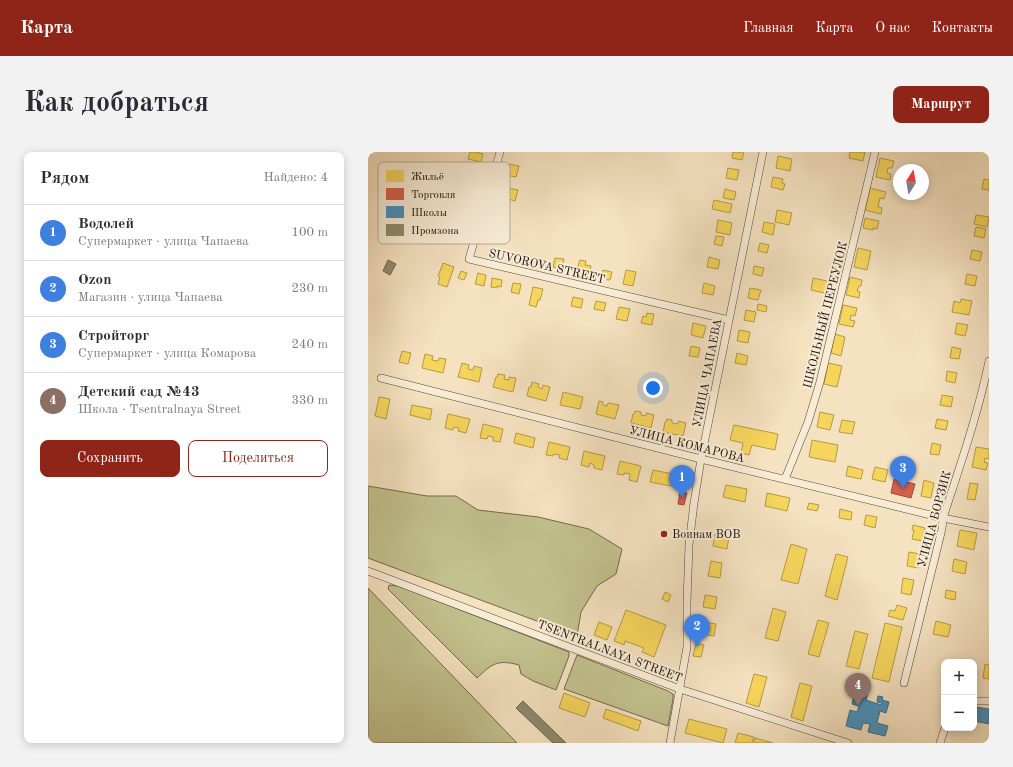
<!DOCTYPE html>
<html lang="ru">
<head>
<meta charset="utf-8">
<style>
  body { margin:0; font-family:"Old Standard TT",serif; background:#f2f2f3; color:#2b2b33 }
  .controls { position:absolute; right:12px; bottom:12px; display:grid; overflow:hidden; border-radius:8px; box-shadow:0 2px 10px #0003 }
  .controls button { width:36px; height:36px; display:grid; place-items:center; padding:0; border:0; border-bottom:1px solid #e1e1e2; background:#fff; color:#2b2b33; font:20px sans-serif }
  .compass { position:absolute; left:525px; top:12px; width:36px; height:36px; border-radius:50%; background:#fff; box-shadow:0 2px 10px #0003; rotate:11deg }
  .you { position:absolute; left:285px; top:236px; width:14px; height:14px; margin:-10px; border:3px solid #fff; border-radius:50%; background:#1a73e8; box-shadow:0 0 0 6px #1a73e833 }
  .badge { display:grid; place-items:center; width:26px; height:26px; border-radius:50%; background:#8f2418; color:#fff; font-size:13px; font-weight:700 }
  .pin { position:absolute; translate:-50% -33px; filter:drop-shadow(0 1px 2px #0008) }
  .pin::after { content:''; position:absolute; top:21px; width:14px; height:12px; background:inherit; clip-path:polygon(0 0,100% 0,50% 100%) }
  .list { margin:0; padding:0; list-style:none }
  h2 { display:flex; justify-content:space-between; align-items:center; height:52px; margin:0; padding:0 16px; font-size:17px }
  h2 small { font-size:13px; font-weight:400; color:#7c7c81 }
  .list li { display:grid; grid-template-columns:26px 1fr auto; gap:12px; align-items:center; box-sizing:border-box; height:56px; padding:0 16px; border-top:1px solid #e1e1e2 }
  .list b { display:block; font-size:15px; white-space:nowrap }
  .list p { margin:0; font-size:13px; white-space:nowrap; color:#7c7c81 }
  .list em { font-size:13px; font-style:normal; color:#7c7c81 }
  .actions { display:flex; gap:8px; padding:12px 16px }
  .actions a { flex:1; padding:9px 0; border:1px solid #8f2418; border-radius:8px; text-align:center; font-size:14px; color:#8f2418 }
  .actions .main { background:#8f2418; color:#fff }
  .map { position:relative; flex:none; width:621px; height:591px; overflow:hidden; border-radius:8px }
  header { display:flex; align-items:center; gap:24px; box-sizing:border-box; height:56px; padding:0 20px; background:#8f2418; color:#fff }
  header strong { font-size:19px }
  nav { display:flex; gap:22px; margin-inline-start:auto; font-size:14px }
  .intro { display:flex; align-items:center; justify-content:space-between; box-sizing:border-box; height:96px; padding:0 24px }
  h1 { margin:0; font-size:28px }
  .button { padding:10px 18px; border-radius:8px; background:#8f2418; color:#fff; font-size:14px; font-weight:700 }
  main { display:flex; gap:24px; padding:0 24px }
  aside { flex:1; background:#fff; border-radius:8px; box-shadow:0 2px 10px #0003 }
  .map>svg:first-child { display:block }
</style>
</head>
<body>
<header>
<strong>Карта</strong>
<nav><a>Главная</a><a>Карта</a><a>О нас</a><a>Контакты</a></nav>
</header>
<div class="intro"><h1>Как добраться</h1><a class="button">Маршрут</a></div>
<main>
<aside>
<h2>Рядом<small>Найдено: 4</small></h2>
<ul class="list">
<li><span class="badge" style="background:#3f7fe0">1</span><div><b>Водолей</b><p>Супермаркет · улица Чапаева</p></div><em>100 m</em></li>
<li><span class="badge" style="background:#3f7fe0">2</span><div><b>Ozon</b><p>Магазин · улица Чапаева</p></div><em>230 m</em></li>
<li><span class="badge" style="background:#3f7fe0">3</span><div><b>Стройторг</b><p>Супермаркет · улица Комарова</p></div><em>240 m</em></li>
<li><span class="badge" style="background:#8d6e63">4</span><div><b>Детский сад №43</b><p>Школа · Tsentralnaya Street</p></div><em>330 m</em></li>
</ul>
<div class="actions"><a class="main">Сохранить</a><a>Поделиться</a></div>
</aside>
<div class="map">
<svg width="621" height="591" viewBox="0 0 621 591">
  <rect width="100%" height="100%" fill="#f5e2c0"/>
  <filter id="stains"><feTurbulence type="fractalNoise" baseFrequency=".005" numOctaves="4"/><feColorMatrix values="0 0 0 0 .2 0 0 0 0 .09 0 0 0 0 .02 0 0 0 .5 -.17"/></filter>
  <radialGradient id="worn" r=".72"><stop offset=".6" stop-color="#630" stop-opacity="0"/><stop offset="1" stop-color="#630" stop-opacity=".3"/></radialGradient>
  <path fill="#c2c28e" stroke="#726a4c" d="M 0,334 L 59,344 L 88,344 L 110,358 L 170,365 L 221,377 L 254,397 L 248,422 L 229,434 L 213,460 L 209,484 L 0,406 Z
    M 21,433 L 29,434 L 38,437 L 201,500 L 201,504 L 188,538 L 165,529 L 153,522 L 151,513 C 129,507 124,512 109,526 L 20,437 Z
    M 0,436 L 149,591 L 0,591 Z
    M 209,503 L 300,539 L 305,542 L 305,547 L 300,574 L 196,537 Z"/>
  <path fill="#f6d55c" stroke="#b69a44" d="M 102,0 L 108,0 L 115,2 L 113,10 L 100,7 Z
    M 365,0 L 376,0 L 374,8 L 364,6 Z
    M 482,0 L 497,0 L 495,9 L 481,6 Z
    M 410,4 L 424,7 L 422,19 L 408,16 Z
    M 512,6 L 526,9 L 524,16 L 520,16 L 519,21 L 523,22 L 522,28 L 508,25 Z
    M 141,12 L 151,14 L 148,25 L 138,23 Z
    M 360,16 L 371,18 L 369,28 L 358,26 Z
    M 405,25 L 415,27 L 414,31 L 417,32 L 415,38 L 403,35 Z
    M 616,27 L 621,28 L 621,38 L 614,37 Z
    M 135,35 L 150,38 L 147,49 L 133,45 Z
    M 502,36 L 518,40 L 516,47 L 512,46 L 510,55 L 514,56 L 513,62 L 497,58 Z
    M 357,37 L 368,40 L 366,48 L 355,46 Z
    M 346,48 L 364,52 L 362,61 L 344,57 Z
    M 409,58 L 424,61 L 421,73 L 407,70 Z
    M 608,63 L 621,65 L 619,75 L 606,72 Z
    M 497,66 L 511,69 L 509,77 L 505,76 L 505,78 L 495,76 Z
    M 350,68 L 364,71 L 362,83 L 348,80 Z
    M 396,70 L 407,72 L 405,83 L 394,80 Z
    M 608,75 L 618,77 L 616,86 L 606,84 Z
    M 348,84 L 356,85 L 354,94 L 346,92 Z
    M 392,91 L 401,93 L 399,101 L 390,99 Z
    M 490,96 L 503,99 L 499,118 L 486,115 Z
    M 604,98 L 614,100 L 612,109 L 602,107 Z
    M 341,105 L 352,108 L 350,117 L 339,115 Z
    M 187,106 L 196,107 L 194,117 L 185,115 Z
    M 212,108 L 218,109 L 217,113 L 223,114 L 221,124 L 208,121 Z
    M 75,111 L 86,115 L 79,135 L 70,132 L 72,125 L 70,124 Z
    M 386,114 L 396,116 L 394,124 L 385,122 Z
    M 235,118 L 244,120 L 242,128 L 233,127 Z
    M 258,118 L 268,120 L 265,134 L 255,132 Z
    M 93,119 L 99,121 L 96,128 L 90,126 Z
    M 110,121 L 118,123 L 116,134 L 107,132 Z
    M 599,122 L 609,124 L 607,134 L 597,132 Z
    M 482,125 L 494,128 L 493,134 L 491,134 L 489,139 L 492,140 L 491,146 L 478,143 Z
    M 124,126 L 134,128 L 133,135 L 129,134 L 129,136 L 123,135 Z
    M 445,126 L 464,130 L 461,142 L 443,138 Z
    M 145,131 L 153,132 L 151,142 L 143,140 Z
    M 336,131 L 347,134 L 345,143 L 334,141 Z
    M 165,135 L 175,137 L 172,148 L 170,148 L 168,155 L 161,153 Z
    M 382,136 L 393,138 L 390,148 L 380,146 Z
    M 205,145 L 215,147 L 213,156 L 203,154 Z
    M 593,147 L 604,149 L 601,163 L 584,160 L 586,149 L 592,151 Z
    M 228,149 L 238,151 L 236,159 L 226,157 Z
    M 390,152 L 399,154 L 398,160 L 389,158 Z
    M 475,153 L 489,156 L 487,164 L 483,163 L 482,168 L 487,169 L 485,175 L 471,172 Z
    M 251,155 L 262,157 L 259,169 L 248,167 Z
    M 378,158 L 388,160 L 386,170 L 376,168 Z
    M 279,161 L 286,162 L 284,173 L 273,171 L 275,164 L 278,165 Z
    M 325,171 L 338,174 L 335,186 L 323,183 Z
    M 589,171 L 600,173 L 597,184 L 587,182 Z
    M 371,178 L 382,180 L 380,191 L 369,189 Z
    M 467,182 L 477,185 L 473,204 L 463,201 Z
    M 323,194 L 332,196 L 330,205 L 321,204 Z
    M 584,195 L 593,197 L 591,207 L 582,206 Z
    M 34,199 L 43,201 L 40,212 L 31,210 Z
    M 369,201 L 380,204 L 378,213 L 367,211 Z
    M 57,202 L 65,204 L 64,208 L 70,209 L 71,206 L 78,207 L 75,221 L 54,216 Z
    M 94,211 L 101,213 L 100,217 L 105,218 L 106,214 L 114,216 L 111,230 L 90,225 Z
    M 460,211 L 474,214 L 469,235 L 456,232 Z
    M 579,219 L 589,221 L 587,231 L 578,229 Z
    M 130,222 L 137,223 L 136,227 L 141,228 L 141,225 L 148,226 L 145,240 L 125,235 L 128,225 L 129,225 Z
    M 164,230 L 171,232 L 170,235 L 174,237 L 175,233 L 182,235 L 178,249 L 159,244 L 161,235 L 163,235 Z
    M 195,240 L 215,245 L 212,257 L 192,253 Z
    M 574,243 L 585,245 L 583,255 L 572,253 Z
    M 11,245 L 22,247 L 18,267 L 7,264 Z
    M 231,249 L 235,250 L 235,253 L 239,254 L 240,251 L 251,253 L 247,267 L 228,262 Z
    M 44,253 L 64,257 L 62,268 L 42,263 Z
    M 267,259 L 273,260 L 273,263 L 278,264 L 278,261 L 286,263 L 283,276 L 263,271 L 265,262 L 266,262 Z
    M 452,260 L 466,263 L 462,278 L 449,275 Z
    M 80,262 L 102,267 L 98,281 L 90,279 L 91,276 L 86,275 L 85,278 L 77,276 Z
    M 299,267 L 304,268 L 304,271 L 310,272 L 310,269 L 318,271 L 315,284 L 295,280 L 297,270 L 298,270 Z
    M 569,267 L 580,269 L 578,278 L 567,276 Z
    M 474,268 L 487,270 L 484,282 L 471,280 Z
    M 115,272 L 135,277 L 132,290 L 125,289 L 125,285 L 120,284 L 119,287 L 112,286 Z
    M 366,273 L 410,282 L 407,298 L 384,293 L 381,303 L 373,301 L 375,291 L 362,288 Z
    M 148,281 L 167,286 L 165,296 L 146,291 Z
    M 444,288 L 470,293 L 467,310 L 441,305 Z
    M 181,290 L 202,295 L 199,308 L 191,306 L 192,303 L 186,302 L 185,304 L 178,303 Z
    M 564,291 L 573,293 L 571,303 L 562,302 Z
    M 608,295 L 621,297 L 621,307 L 617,306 L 616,310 L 620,311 L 618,318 L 604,315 Z
    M 216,299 L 237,304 L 234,318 L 226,316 L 226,313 L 222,311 L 221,315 L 213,313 Z
    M 252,309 L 273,314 L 269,330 L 261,328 L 262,322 L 256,321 L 256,323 L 249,322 Z
    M 480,314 L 495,318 L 493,327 L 478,324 Z
    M 507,315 L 520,318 L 517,330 L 504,327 Z
    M 285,318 L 305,322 L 303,334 L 282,330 Z
    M 556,328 L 566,331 L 563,346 L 553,344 Z
    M 602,331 L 610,332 L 607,348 L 599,347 Z
    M 358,333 L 379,337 L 377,350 L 355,345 Z
    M 399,341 L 422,346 L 419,359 L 397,354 Z
    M 441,351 L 451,353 L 449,359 L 439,357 Z
    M 472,357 L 484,360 L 483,368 L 471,366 Z
    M 498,363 L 509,365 L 507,376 L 496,373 Z
    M 545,373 L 557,376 L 554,389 L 544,387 L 546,378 L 544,378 Z
    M 592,378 L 609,381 L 606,398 L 589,394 Z
    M 347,382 L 361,385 L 359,397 L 345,394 Z
    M 423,392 L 439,397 L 430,432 L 413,428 Z
    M 541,400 L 552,402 L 550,416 L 539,414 Z
    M 468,402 L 480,405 L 469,448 L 457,444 Z
    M 586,407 L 599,410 L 597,422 L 584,419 Z
    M 343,409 L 354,411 L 352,426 L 340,424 Z
    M 535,426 L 546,428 L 543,443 L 533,441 Z
    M 578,438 L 588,440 L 587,448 L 577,446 Z
    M 297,440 L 303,443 L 300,450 L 294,447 Z
    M 337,443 L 349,445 L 347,457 L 335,455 Z
    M 529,453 L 539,456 L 535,468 L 520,464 L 522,458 L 527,459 Z
    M 405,456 L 418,460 L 410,489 L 397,486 Z
    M 258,458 L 298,473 L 286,505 L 274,500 L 276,496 L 257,489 L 256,493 L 246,489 Z
    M 450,468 L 461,471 L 451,505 L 440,502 Z
    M 332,469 L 348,472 L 346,484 L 329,481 Z
    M 568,469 L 583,473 L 580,485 L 565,482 Z
    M 231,470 L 244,475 L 239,488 L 226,483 Z
    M 517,471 L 534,475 L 521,530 L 504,526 Z
    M 487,479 L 500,482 L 491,517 L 478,514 Z
    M 328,491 L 336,493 L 333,505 L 325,504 Z
    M 617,512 L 621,513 L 621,527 L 615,526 Z
    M 386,522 L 399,525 L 391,555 L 378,551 Z
    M 432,531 L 444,534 L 435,569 L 423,565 Z
    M 196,541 L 222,551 L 217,565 L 191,556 Z
    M 238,557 L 273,569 L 270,579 L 235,566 Z
    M 321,567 L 359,577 L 355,591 L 317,581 Z
    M 370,581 L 386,585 L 384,591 L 367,591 Z
    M 387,586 L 405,591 L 386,591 Z"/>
  <path fill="#d6604d" stroke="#a04939" d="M 526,327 L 547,332 L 543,346 L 523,341 Z
    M 312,340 L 319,341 L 316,353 L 310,352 Z"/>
  <path fill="#4393c3" stroke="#396c8c" d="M 488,536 L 500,540 L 498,548 L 513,553 L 514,551 L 509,550 L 510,544 L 515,545 L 514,548 L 521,550 L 518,561 L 512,559 L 509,571 L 520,574 L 517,584 L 500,580 L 502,572 L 495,571 L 493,578 L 478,574 L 482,558 L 489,560 L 491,554 L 484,552 Z
    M 606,555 L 621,557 L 621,572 L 606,569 Z"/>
  <path fill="#8c8c6e" stroke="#6c6750" d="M 20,108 L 28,112 L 22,123 L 15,119 Z
    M 155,549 L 198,591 L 185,591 L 148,556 Z"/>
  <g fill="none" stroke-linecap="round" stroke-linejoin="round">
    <defs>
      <path id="street" d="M 132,0 L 124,28 L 101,107 L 361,168
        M 13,226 L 333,307 L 575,366 L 621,375
        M 417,327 L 440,270 L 452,230 L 507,0
        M 0,419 L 312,537 L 480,591
        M 536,531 L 574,377 L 575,366 C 592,314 610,262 621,209
        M 606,549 L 621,549
        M 302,591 L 319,495 L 319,449 L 321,393 L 326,351 L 333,307 L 395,0
        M 572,591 L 577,576"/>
    </defs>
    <use href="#street" stroke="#564638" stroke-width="8"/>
    <use href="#street" stroke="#f8ecd6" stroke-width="7"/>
  </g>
  <circle fill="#8f2418" stroke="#f8ecd6" stroke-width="1.5" cx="296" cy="382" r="4"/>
  <g text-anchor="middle" stroke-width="4" stroke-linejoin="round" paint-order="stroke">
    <g font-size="12" fill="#21120b" stroke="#f8ecd6">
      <text transform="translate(179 114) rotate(13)" y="4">SUVOROVA STREET</text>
      <text transform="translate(457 163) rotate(-76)" y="4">ШКОЛЬНЫЙ ПЕРЕУЛОК</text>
      <text transform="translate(339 221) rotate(-79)" y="4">УЛИЦА ЧАПАЕВА</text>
      <text transform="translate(319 292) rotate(14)" y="4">УЛИЦА КОМАРОВА</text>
      <text transform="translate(566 367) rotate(-75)" y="4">УЛИЦА БОРЗИК</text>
      <text transform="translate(242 499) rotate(21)" y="4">TSENTRALNAYA STREET</text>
    </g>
    <g font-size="12" fill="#21120b" stroke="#f8ecd6" text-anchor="start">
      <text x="304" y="386">Воинам ВОВ</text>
    </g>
  </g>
  <rect x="10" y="10" width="132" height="82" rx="6" fill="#f8ecd6" stroke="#b8ab99" stroke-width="1"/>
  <rect x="18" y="18" width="18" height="12" fill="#f6d55c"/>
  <rect x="18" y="36" width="18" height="12" fill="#d6604d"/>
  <rect x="18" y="54" width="18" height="12" fill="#4393c3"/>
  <rect x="18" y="72" width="18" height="12" fill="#8c8c6e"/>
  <g font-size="11" fill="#21120b">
    <text x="43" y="28">Жильё</text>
    <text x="43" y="46">Торговля</text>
    <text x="43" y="64">Школы</text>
    <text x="43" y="82">Промзона</text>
  </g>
  <rect width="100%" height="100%" filter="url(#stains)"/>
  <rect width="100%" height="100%" fill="url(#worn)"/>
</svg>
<div class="controls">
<button>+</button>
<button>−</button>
</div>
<svg class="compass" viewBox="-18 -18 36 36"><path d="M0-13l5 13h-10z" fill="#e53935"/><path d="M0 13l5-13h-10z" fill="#7c7c81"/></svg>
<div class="you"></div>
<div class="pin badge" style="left:314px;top:346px;background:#3f7fe0">1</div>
<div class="pin badge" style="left:329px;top:495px;background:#3f7fe0">2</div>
<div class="pin badge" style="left:535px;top:337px;background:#3f7fe0">3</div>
<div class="pin badge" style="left:490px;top:554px;background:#8d6e63">4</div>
</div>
</main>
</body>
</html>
